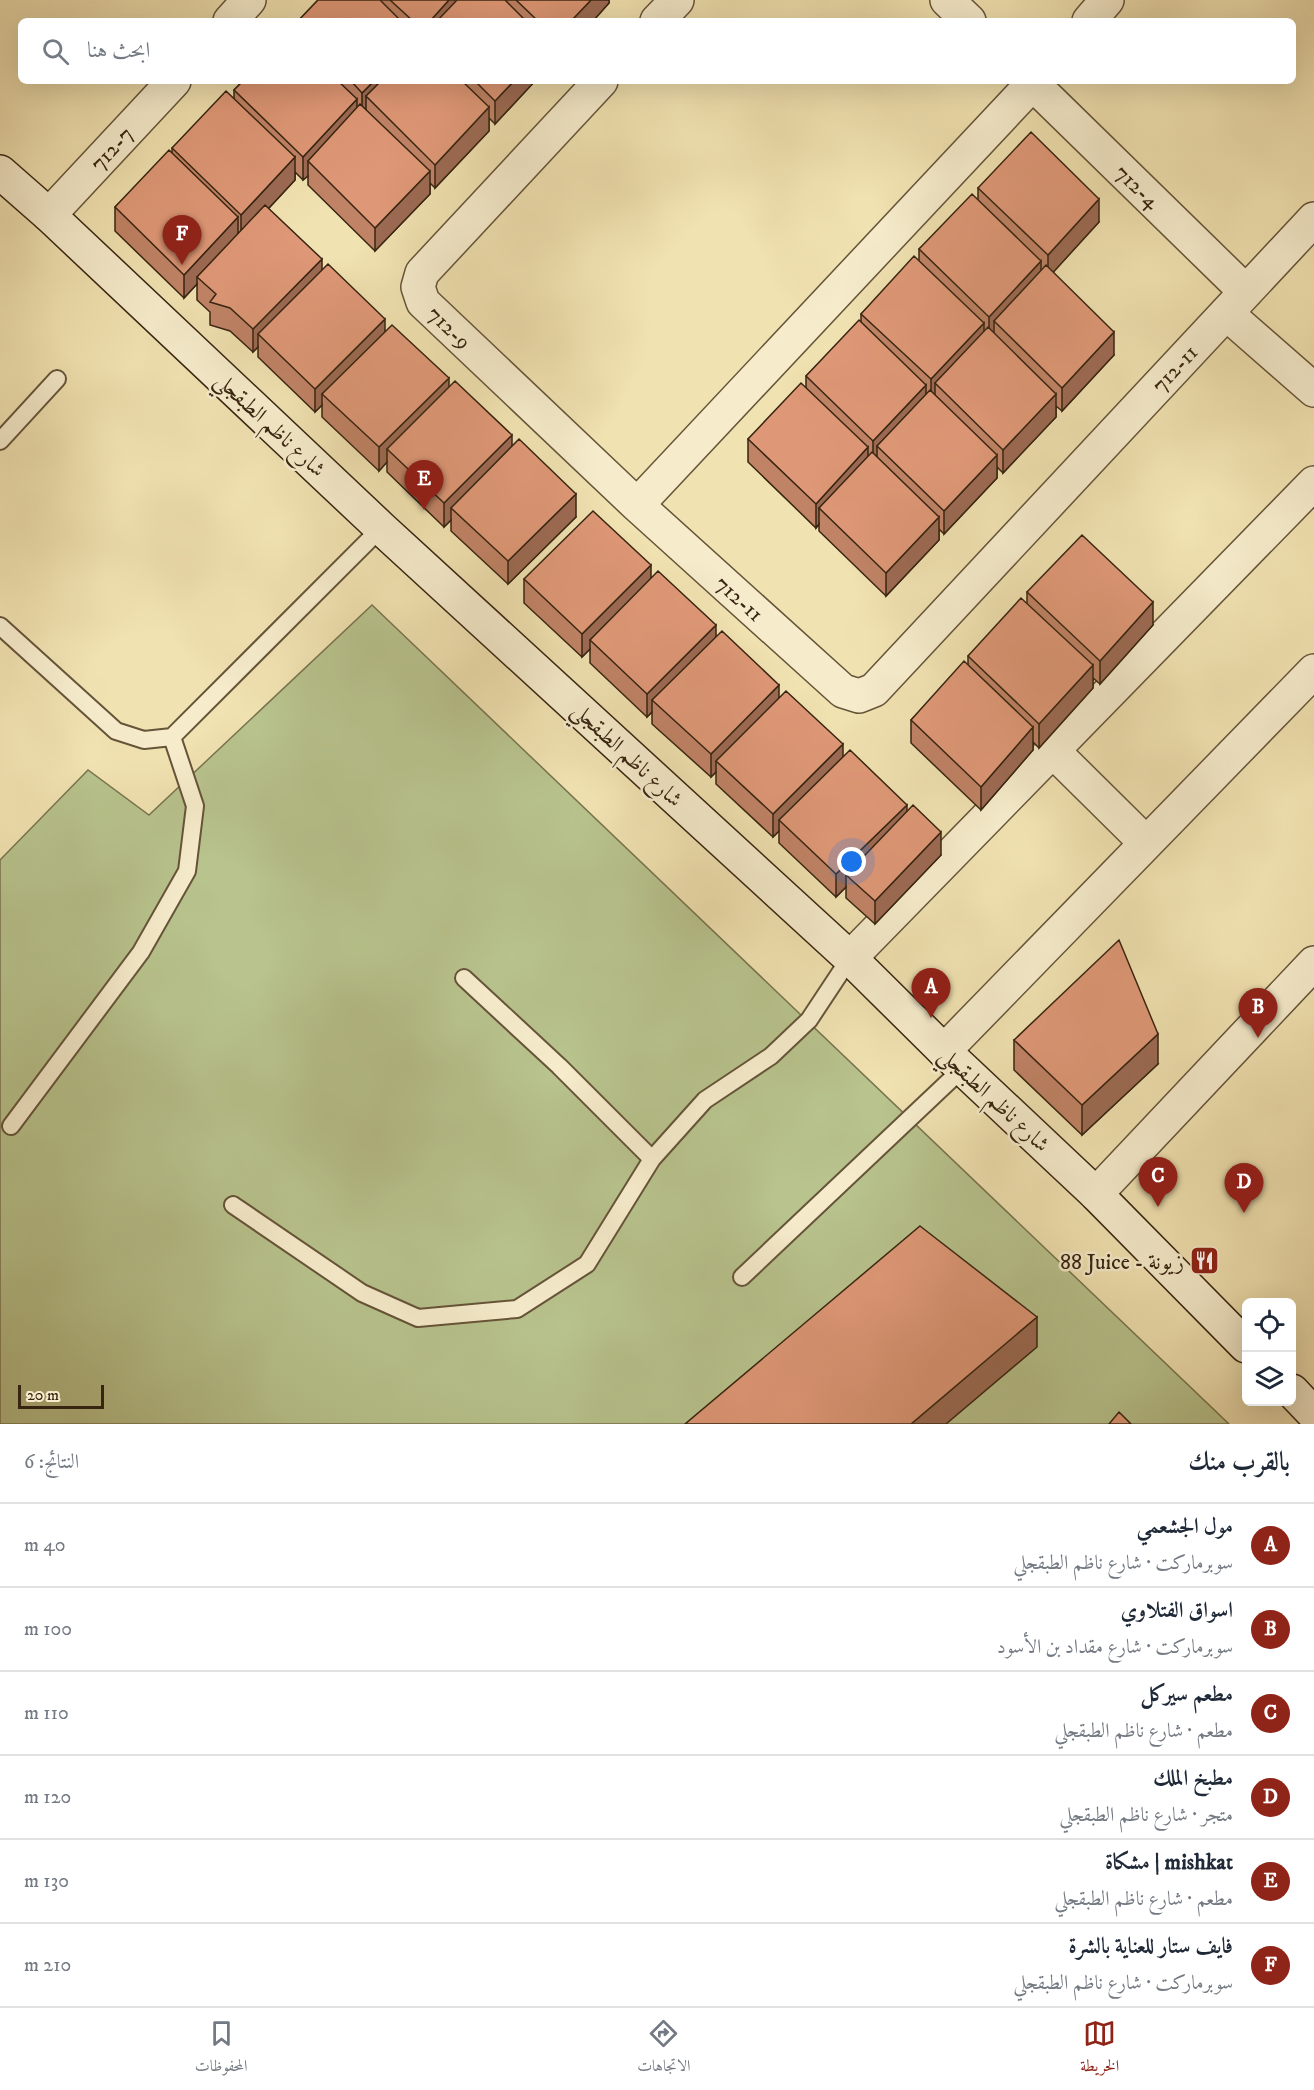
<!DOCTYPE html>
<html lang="ar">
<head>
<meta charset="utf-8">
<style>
  body { margin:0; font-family:"IM FELL DW Pica",Amiri,serif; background:#f6f6f7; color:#1f2937; direction:rtl }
  .controls { position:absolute; right:18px; bottom:18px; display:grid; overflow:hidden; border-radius:9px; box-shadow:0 6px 24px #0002 }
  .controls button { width:54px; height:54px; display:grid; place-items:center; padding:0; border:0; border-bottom:2px solid #e0e1e3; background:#fff; color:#1f2937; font:30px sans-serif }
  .scale { position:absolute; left:18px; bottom:15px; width:86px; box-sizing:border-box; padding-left:6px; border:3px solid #372411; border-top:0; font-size:16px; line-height:21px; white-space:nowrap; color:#372411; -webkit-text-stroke:4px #f6eccc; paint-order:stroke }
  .you { position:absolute; left:852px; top:862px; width:21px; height:21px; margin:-15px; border:4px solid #fff; border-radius:50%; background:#1a73e8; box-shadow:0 0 0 9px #1a73e833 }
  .badge { display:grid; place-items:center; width:39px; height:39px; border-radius:50%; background:#8f2418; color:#fff; font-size:20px; font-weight:700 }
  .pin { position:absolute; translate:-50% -50px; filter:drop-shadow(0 2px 3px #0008) }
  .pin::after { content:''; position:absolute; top:32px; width:21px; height:18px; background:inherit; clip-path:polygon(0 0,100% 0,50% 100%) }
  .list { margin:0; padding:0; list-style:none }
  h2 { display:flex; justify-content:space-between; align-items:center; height:78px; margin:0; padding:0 24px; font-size:26px }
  h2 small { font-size:20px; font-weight:400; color:#747a83 }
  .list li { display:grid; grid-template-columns:39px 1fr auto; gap:18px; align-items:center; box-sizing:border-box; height:84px; padding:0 24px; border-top:2px solid #e0e1e3 }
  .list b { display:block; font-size:22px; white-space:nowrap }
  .list p { margin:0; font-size:20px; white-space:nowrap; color:#747a83 }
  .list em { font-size:20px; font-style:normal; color:#747a83 }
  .icon { flex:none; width:33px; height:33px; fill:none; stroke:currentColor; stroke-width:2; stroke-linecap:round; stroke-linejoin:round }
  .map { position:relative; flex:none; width:1314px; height:1424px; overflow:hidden; direction:ltr }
  .search { position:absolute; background:#fff; box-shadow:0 6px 24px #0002; left:18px; right:18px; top:18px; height:66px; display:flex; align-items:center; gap:15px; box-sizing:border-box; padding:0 21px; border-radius:9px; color:#747a83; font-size:22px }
  .sheet { height:582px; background:#fff }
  nav { display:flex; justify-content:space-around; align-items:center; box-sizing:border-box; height:84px; border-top:2px solid #e0e1e3; background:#fff; font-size:16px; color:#747a83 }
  nav a { display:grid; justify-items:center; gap:3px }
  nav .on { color:#8f2418 }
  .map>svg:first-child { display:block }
</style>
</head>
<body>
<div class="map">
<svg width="1314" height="1424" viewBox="0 0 1314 1424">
  <rect width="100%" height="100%" fill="#f1e2b1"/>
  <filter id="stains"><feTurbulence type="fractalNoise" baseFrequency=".00333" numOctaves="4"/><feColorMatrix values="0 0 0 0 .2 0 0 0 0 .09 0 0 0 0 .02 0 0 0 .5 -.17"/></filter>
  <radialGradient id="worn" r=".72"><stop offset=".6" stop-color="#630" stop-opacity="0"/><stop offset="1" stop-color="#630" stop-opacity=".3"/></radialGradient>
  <path fill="#b8c38d" stroke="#78744f" stroke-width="1.5" d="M 372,605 L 1229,1424 L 0,1424 L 0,860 L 88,770 L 149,815 Z"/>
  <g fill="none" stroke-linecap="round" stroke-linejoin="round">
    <defs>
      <path id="lane" d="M 0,441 L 57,379
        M 0,626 L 116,731 L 144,740 L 172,737 L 381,528
        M 464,978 L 559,1066 L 652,1159
        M 11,1126 L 141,952 L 187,871 L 195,806 L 172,737
        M 233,1205 L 362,1293 L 418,1318 L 517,1309 L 587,1264 L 652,1159 L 705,1100 L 771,1056 L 809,1020 L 850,958
        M 742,1277 L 962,1069"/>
      <path id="street" d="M 947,0 L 969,21
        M 230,21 L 249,0
        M 657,21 L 677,0
        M 1089,21 L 1107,0
        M 601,81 L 422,273 L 418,287 L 423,302 L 637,505
        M 1030,81 L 1246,292
        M 1035,81 L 637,505 L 843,691 L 859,696 L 874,690 L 1314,219
        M 49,215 L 174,81
        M 1226,313 L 1314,390
        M 1053,751 L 1146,843
        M 850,958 L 1314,483
        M 944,1051 L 1314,671
        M 1096,1194 L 1314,963"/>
      <path id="secondary" d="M 0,172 L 49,215 L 381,528 L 850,958 L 944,1051 L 1096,1194 L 1246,1346
        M 1292,1391 L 1314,1414"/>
    </defs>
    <use href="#lane" stroke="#665439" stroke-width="20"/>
    <use href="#street" stroke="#665439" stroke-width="36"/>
    <use href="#secondary" stroke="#372411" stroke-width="36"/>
    <use href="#lane" stroke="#f6eccc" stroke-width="16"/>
    <use href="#street" stroke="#f6eccc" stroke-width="33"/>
    <use href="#secondary" stroke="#f6eccc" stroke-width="33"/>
  </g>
  <path fill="#c08366" stroke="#372411" stroke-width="1.5" d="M 318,0 L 609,0 L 609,3 L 593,21 L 298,21 Z
    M 243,81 L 535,81 L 495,124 L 489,118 L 489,131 L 435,188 L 430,183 L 430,194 L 375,251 L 308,185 L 308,176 L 303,180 L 295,172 L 295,180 L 268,209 L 322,271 L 385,331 L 512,445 L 576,517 L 508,584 L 451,531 L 451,520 L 444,527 L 387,472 L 387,462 L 379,471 L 322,417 L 322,405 L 315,412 L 258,357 L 258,347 L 253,352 L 230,331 L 210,325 L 210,312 L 197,300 L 197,284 L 184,298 L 115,231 L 115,207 L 172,153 L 172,148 L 234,99 L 234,90 Z
    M 978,188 L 1099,222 L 1053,272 L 1114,355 L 1062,411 L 1056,406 L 1056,417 L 1003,473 L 997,467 L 997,478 L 944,534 L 939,529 L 939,540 L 886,596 L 819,531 L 819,524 L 816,528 L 748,462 L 748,439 L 806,388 L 806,376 L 861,322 L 861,314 L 919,261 L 919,249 L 978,200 Z
    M 651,577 L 843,757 L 907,812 L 941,855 L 875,924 L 846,898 L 846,887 L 836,897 L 779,843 L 779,831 L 773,837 L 716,784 L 716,772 L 711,777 L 652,724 L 652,712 L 647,717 L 590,663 L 590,649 L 582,657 L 524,603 L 524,579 Z
    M 1027,592 L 1153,625 L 1100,684 L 1093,678 L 1093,688 L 1039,748 L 1033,742 L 1033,750 L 981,810 L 911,743 L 911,720 L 968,665 L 968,656 L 1027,604 Z
    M 1014,1040 L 1158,1064 L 1082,1135 L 1014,1070 Z"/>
  <path fill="#9c6a53" stroke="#372411" stroke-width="1.5" d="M 449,0 L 471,0 L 451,21 L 430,21 Z
    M 591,0 L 609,0 L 609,3 L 593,21 L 571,21 Z
    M 374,81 L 396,81 L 366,96 L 366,112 L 362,116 L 362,93 Z
    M 514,81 L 535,81 L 495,124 L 495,101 Z
    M 357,99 L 357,122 L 308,161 L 308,176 L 303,180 L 303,157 Z
    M 489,107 L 489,131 L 435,188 L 435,165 Z
    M 295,157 L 295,180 L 241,238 L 241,215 Z
    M 430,171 L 430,194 L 375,251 L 375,228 Z
    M 1099,199 L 1099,222 L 1048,278 L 1048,255 Z
    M 238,217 L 238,240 L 197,277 L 197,284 L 184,298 L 184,275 Z
    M 322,259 L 322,282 L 258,334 L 258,347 L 253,352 L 253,329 Z
    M 1041,261 L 1041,284 L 994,321 L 994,335 L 989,340 L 989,317 Z
    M 385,319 L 385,342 L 322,394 L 322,405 L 315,412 L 315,389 Z
    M 984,323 L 984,346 L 935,383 L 935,398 L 931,402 L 931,379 Z
    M 1114,332 L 1114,355 L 1062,411 L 1062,388 Z
    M 449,378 L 449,401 L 387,449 L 387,462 L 379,471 L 379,447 Z
    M 926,385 L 926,408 L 877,446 L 877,460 L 873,464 L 873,441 Z
    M 1056,394 L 1056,417 L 1003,473 L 1003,450 Z
    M 512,435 L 512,458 L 451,508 L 451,520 L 444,527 L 444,503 Z
    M 868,447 L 868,471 L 819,508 L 819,524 L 816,528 L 816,504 Z
    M 997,455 L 997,478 L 944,534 L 944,511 Z
    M 576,494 L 576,517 L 508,584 L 508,561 Z
    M 939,517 L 939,540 L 886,596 L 886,573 Z
    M 651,565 L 651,588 L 590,640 L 590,649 L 582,657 L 582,634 Z
    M 1153,602 L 1153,625 L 1100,684 L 1100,661 Z
    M 716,625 L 716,649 L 652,700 L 652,712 L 647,717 L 647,694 Z
    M 1093,665 L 1093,688 L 1039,748 L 1039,724 Z
    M 779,685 L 779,708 L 716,761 L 716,772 L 711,777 L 711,754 Z
    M 1033,727 L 1033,750 L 981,810 L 981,787 Z
    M 843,744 L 843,768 L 779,820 L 779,831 L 773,837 L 773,814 Z
    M 907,805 L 907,828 L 846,875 L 846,887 L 836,897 L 836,874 Z
    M 941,832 L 941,855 L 875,924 L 875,901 Z
    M 1158,1034 L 1158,1064 L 1082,1135 L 1082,1105 Z
    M 1037,1317 L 1037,1347 L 946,1424 L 911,1424 Z"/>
  <path fill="#df9877" stroke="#372411" stroke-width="1.5" d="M 318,0 L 380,0 L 401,21 L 298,21 Z
    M 390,0 L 449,0 L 430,21 L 413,21 Z
    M 457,0 L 505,0 L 526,21 L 437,21 Z
    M 516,0 L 591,0 L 571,21 L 538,21 Z
    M 243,81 L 338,81 L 357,99 L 303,157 L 234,90 Z
    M 351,81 L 374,81 L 362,93 Z
    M 381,81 L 462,81 L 489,107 L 435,165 L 366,96 Z
    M 475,81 L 514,81 L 495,101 Z
    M 226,91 L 295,157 L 241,215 L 172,148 Z
    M 360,104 L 430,171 L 375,228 L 308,161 Z
    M 1031,132 L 1099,199 L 1048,255 L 978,188 Z
    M 169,150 L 238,217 L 184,275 L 115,207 Z
    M 972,194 L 1041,261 L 989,317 L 919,249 Z
    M 265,205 L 322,259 L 253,329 L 230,308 L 210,302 L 216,294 L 197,277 Z
    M 914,256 L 984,323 L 931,379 L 861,314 Z
    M 328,264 L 385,319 L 315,389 L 258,334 Z
    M 1046,265 L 1114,332 L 1062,388 L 994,321 Z
    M 859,320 L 926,385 L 873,441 L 806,376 Z
    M 392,325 L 449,378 L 379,447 L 322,394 Z
    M 988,327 L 1056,394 L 1003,450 L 935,383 Z
    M 455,381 L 512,435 L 444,503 L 387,449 Z
    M 801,383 L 868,447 L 816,504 L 748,439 Z
    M 930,390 L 997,455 L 944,511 L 877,446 Z
    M 519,439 L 576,494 L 508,561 L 451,508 Z
    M 872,452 L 939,517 L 886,573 L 819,508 Z
    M 593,511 L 651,565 L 582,634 L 524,579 Z
    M 1082,535 L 1153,602 L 1100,661 L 1027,592 Z
    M 658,571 L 716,625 L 647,694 L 590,640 Z
    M 1021,598 L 1093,665 L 1039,724 L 968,656 Z
    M 722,631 L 779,685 L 711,754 L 652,700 Z
    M 964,661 L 1033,727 L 981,787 L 911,720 Z
    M 786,691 L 843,744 L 773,814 L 716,761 Z
    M 850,750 L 907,805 L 836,874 L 779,820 Z
    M 913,805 L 941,832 L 875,901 L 846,875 Z
    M 1119,940 L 1158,1034 L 1082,1105 L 1014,1040 Z
    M 920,1226 L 1037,1317 L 911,1424 L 685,1424 Z
    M 1119,1412 L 1131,1424 L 1109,1424 Z"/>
  <defs>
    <symbol id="restaurant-square" viewBox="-11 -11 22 22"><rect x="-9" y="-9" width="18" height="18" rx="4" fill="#8f2418" stroke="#f6eccc"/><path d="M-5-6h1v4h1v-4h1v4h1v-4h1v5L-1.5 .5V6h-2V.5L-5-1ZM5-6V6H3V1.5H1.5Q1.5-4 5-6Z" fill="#fff"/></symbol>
  </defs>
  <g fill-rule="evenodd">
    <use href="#restaurant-square" x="1188" y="1244" width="33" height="33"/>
  </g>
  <g text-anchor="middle" stroke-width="5" stroke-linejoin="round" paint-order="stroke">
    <g font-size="22" fill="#372411" stroke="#f6eccc">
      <text transform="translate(111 148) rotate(-47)" y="8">712-7</text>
      <text transform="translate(1138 186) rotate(44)" y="8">712-4</text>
      <text transform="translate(450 327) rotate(44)" y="8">712-9</text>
      <text transform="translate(1174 368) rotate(-47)" y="8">712-11</text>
      <text transform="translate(271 424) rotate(43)" y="8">شارع ناظم الطبقجلي</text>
      <text transform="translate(740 598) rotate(42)" y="8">712-11</text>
      <text transform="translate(628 754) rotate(43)" y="8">شارع ناظم الطبقجلي</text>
      <text transform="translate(995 1099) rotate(43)" y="8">شارع ناظم الطبقجلي</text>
    </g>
    <g font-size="22" fill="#372411" stroke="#f6eccc" text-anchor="end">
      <text x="1184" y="1269">88 Juice - زيونة</text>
    </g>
  </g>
  <rect width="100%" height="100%" filter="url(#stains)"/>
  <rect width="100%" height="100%" fill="url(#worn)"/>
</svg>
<div class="controls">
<button><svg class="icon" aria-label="locate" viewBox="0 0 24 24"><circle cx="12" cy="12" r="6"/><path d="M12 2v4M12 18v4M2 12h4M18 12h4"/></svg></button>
<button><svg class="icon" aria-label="layers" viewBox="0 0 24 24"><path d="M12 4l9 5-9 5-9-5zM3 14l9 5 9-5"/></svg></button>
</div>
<div class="scale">20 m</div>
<div class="you"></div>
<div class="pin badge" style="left:931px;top:1018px">A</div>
<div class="pin badge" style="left:1258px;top:1038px">B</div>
<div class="pin badge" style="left:1158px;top:1207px">C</div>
<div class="pin badge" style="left:1244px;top:1213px">D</div>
<div class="pin badge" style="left:424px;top:510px">E</div>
<div class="pin badge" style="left:182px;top:265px">F</div>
<div class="search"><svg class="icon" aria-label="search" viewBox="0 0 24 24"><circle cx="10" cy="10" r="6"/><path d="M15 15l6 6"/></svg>ابحث هنا</div>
</div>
<section class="sheet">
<h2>بالقرب منك<small>النتائج: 6</small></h2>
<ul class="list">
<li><span class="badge">A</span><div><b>مول الجشعمي</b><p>سوبرماركت · شارع ناظم الطبقجلي</p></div><em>40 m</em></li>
<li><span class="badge">B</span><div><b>اسواق الفتلاوي</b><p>سوبرماركت · شارع مقداد بن الأسود</p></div><em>100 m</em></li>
<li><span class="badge">C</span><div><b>مطعم سيركل</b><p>مطعم · شارع ناظم الطبقجلي</p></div><em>110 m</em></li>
<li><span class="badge">D</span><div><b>مطبخ الملك</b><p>متجر · شارع ناظم الطبقجلي</p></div><em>120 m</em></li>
<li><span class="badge">E</span><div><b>mishkat | مشكاة</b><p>مطعم · شارع ناظم الطبقجلي</p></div><em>130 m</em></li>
<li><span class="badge">F</span><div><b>فايف ستار للعناية بالشرة</b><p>سوبرماركت · شارع ناظم الطبقجلي</p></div><em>210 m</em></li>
</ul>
</section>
<nav>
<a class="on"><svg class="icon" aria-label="map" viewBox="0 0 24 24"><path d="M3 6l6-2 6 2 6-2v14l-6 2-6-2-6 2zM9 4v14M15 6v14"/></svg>الخريطة</a>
<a><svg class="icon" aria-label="directions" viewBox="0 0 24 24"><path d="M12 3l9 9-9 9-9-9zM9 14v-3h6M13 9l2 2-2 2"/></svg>الاتجاهات</a>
<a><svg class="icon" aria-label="saved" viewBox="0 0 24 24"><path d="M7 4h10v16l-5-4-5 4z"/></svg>المحفوظات</a>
</nav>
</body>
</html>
